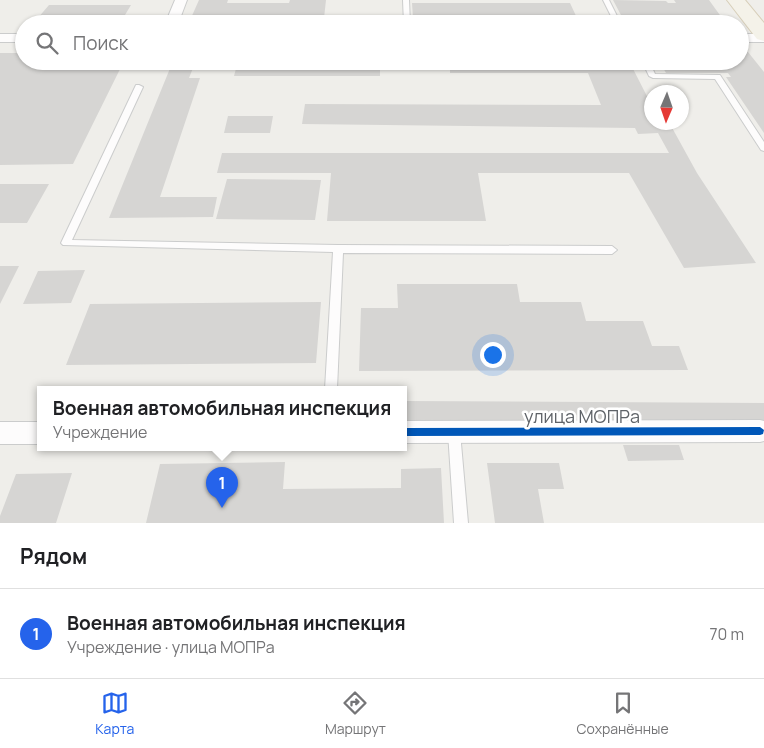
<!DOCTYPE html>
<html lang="ru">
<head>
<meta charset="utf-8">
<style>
  body { margin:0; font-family:Manrope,sans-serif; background:#f2f2f2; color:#202124 }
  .compass { position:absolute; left:644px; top:85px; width:45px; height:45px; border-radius:50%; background:#fff; box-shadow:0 1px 4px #0004; rotate:182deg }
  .you { position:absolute; left:492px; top:354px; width:18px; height:18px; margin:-12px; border:4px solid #fff; border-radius:50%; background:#1a73e8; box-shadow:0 0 0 8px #1a73e833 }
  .badge { display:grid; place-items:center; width:32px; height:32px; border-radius:50%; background:#2563eb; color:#fff; font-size:16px; font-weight:700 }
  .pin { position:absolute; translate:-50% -41px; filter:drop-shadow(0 1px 2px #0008) }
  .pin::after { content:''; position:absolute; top:26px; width:18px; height:15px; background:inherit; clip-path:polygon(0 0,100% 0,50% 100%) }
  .popup { position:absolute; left:37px; top:386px; width:370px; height:65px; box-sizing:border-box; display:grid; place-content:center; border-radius:0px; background:#fff; filter:drop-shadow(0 1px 4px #0005); font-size:16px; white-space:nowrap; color:#757577 }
  .popup b { font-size:19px; color:#202124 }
  .popup::after { content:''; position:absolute; left:50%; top:100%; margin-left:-10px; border:10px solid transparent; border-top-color:#fff }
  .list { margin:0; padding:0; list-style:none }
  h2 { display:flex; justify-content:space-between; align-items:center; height:65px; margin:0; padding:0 20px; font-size:21px }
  h2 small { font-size:16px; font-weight:400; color:#757577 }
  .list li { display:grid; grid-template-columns:32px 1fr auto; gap:15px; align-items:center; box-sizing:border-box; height:90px; padding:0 20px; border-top:1px solid #e0e0e0 }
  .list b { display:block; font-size:19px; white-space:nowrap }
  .list p { margin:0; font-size:16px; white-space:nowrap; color:#757577 }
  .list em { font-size:16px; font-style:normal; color:#757577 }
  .icon { flex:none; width:28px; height:28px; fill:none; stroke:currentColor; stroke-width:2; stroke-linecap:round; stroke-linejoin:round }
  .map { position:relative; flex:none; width:764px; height:523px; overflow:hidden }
  .search { position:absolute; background:#fff; box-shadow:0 1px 4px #0004; left:15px; right:15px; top:15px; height:55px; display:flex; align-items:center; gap:12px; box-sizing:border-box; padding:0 18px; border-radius:28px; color:#757577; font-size:19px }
  .sheet { height:155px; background:#fff }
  nav { display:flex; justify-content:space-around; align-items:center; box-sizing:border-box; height:70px; border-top:1px solid #e0e0e0; background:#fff; font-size:14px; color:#757577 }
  nav a { display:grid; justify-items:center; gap:2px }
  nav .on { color:#2563eb }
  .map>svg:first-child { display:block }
</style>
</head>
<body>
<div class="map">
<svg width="764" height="523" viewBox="0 0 764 523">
  <rect width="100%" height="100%" fill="#efeeea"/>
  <path fill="#d6d5d3" d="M 199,0 L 228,0 L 227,3 L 289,3 L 290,0 L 326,0 L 324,18 L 191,18 Z
    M 613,0 L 666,1 L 668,3 L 676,3 L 674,0 L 709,0 L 722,18 L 622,17 Z
    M 412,3 L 570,3 L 577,18 L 413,18 Z
    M 49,5 L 131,5 L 122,20 L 37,19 Z
    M 740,52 L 748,52 L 764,72 L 764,133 L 726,77 L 731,77 L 728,73 L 666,73 L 659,61 L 740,61 Z
    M 0,53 L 24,53 L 24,61 L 124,61 L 73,164 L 0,165 Z
    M 173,61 L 213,61 L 213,63 L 195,63 L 189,78 L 200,78 L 160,197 L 217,197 L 213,217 L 109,218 Z
    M 238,61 L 380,61 L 380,76 L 234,76 Z
    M 430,61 L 629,61 L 652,106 L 652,122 L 670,124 L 697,173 L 756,263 L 684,268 L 629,173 L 478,173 L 486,221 L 327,221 L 331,173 L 217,173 L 222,153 L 669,153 L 658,133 L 638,134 L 635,128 L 302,124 L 305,104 L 601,105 L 588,73 L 450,73 L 450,70 L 431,70 Z
    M 228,116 L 273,116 L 270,133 L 224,133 Z
    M 227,179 L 321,180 L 315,220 L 216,219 Z
    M 0,184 L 49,184 L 27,223 L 0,223 Z
    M 0,266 L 19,266 L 0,304 Z
    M 85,270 L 71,303 L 23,304 L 38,271 Z
    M 397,284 L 517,284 L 520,302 L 581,302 L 586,321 L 643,321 L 652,346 L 679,346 L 688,370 L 359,371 L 361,308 L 398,308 Z
    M 321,302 L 316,363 L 66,365 L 90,304 Z
    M 403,401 L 764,403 L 764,427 L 403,423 Z
    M 623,445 L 679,445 L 684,460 L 628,461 Z
    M 285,462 L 283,489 L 401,488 L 401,469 L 441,468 L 444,523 L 146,523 L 160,464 Z
    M 487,463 L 559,463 L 564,489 L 538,489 L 544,523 L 495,523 Z
    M 72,473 L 56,523 L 0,523 L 0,516 L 16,474 Z"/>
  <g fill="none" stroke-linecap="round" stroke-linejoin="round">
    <defs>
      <path id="lane" d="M 403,0 L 409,0 L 410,24 L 404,24 Z
        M 603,0 L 609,0 L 621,24 L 615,24 Z
        M 642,61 L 649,61 L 655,74 L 720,75 L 764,142 L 764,151 L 761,150 L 715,79 L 653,78 L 649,76 Z
        M 136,85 L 139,85 L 143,87 L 72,240 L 338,245 L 612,246 L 617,250 L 612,254 L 343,253 L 337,389 L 325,389 L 333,252 L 63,245 L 61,243 Z
        M 454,426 L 458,428 L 460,432 L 468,523 L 454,523 L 448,432 L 450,428 Z"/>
      <path id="street" d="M 175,0 L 187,0 L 178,24 L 165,24 Z
        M 0,34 L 24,34 L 24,42 L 0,42 Z
        M 740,34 L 764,34 L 764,42 L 740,42 Z
        M 760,420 L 764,421 L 764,441 L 760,442 L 403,443 L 403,421 Z
        M 0,422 L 41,422 L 41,444 L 0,444 Z"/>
      <path id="primary" d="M 727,0 L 745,0 L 764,23 L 764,41 L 757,39 Z"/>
    </defs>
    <use href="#lane" stroke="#cbcccc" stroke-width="2"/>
    <use href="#street" stroke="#cbcccc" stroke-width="2"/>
    <use href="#primary" stroke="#d7ceb8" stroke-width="2"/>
    <use href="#lane" fill="#fdfcfc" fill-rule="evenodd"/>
    <use href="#street" fill="#fdfcfc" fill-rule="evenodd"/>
    <use href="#primary" fill="#f4f2e9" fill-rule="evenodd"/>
    <defs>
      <path id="cycleway" d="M 760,427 L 764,430 L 763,434 L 760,435 L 403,436 L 403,428 Z"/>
    </defs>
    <use href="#cycleway" stroke="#fff" stroke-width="3"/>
    <use href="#cycleway" fill="#0057b8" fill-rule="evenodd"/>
  </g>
  <g text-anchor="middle" stroke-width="5" stroke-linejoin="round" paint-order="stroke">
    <g font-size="18" fill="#5f6368" stroke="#fff">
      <text x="582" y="423">улица МОПРа</text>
    </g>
  </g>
</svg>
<svg class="compass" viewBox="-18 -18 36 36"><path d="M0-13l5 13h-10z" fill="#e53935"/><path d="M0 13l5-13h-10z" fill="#757577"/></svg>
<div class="you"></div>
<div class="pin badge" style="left:222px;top:508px">1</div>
<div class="popup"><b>Военная автомобильная инспекция</b>Учреждение</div>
<div class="search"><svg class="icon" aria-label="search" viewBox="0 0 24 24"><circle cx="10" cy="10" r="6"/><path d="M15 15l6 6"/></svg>Поиск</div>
</div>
<section class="sheet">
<h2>Рядом<small></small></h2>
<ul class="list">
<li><span class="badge">1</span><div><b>Военная автомобильная инспекция</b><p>Учреждение · улица МОПРа</p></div><em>70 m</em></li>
</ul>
</section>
<nav>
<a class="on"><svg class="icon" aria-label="map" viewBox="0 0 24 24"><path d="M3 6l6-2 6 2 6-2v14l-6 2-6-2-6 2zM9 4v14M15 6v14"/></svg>Карта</a>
<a><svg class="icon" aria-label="directions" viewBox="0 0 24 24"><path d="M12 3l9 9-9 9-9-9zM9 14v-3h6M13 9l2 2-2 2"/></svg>Маршрут</a>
<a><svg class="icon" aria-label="saved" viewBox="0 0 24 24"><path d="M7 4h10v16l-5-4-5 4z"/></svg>Сохранённые</a>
</nav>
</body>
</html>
